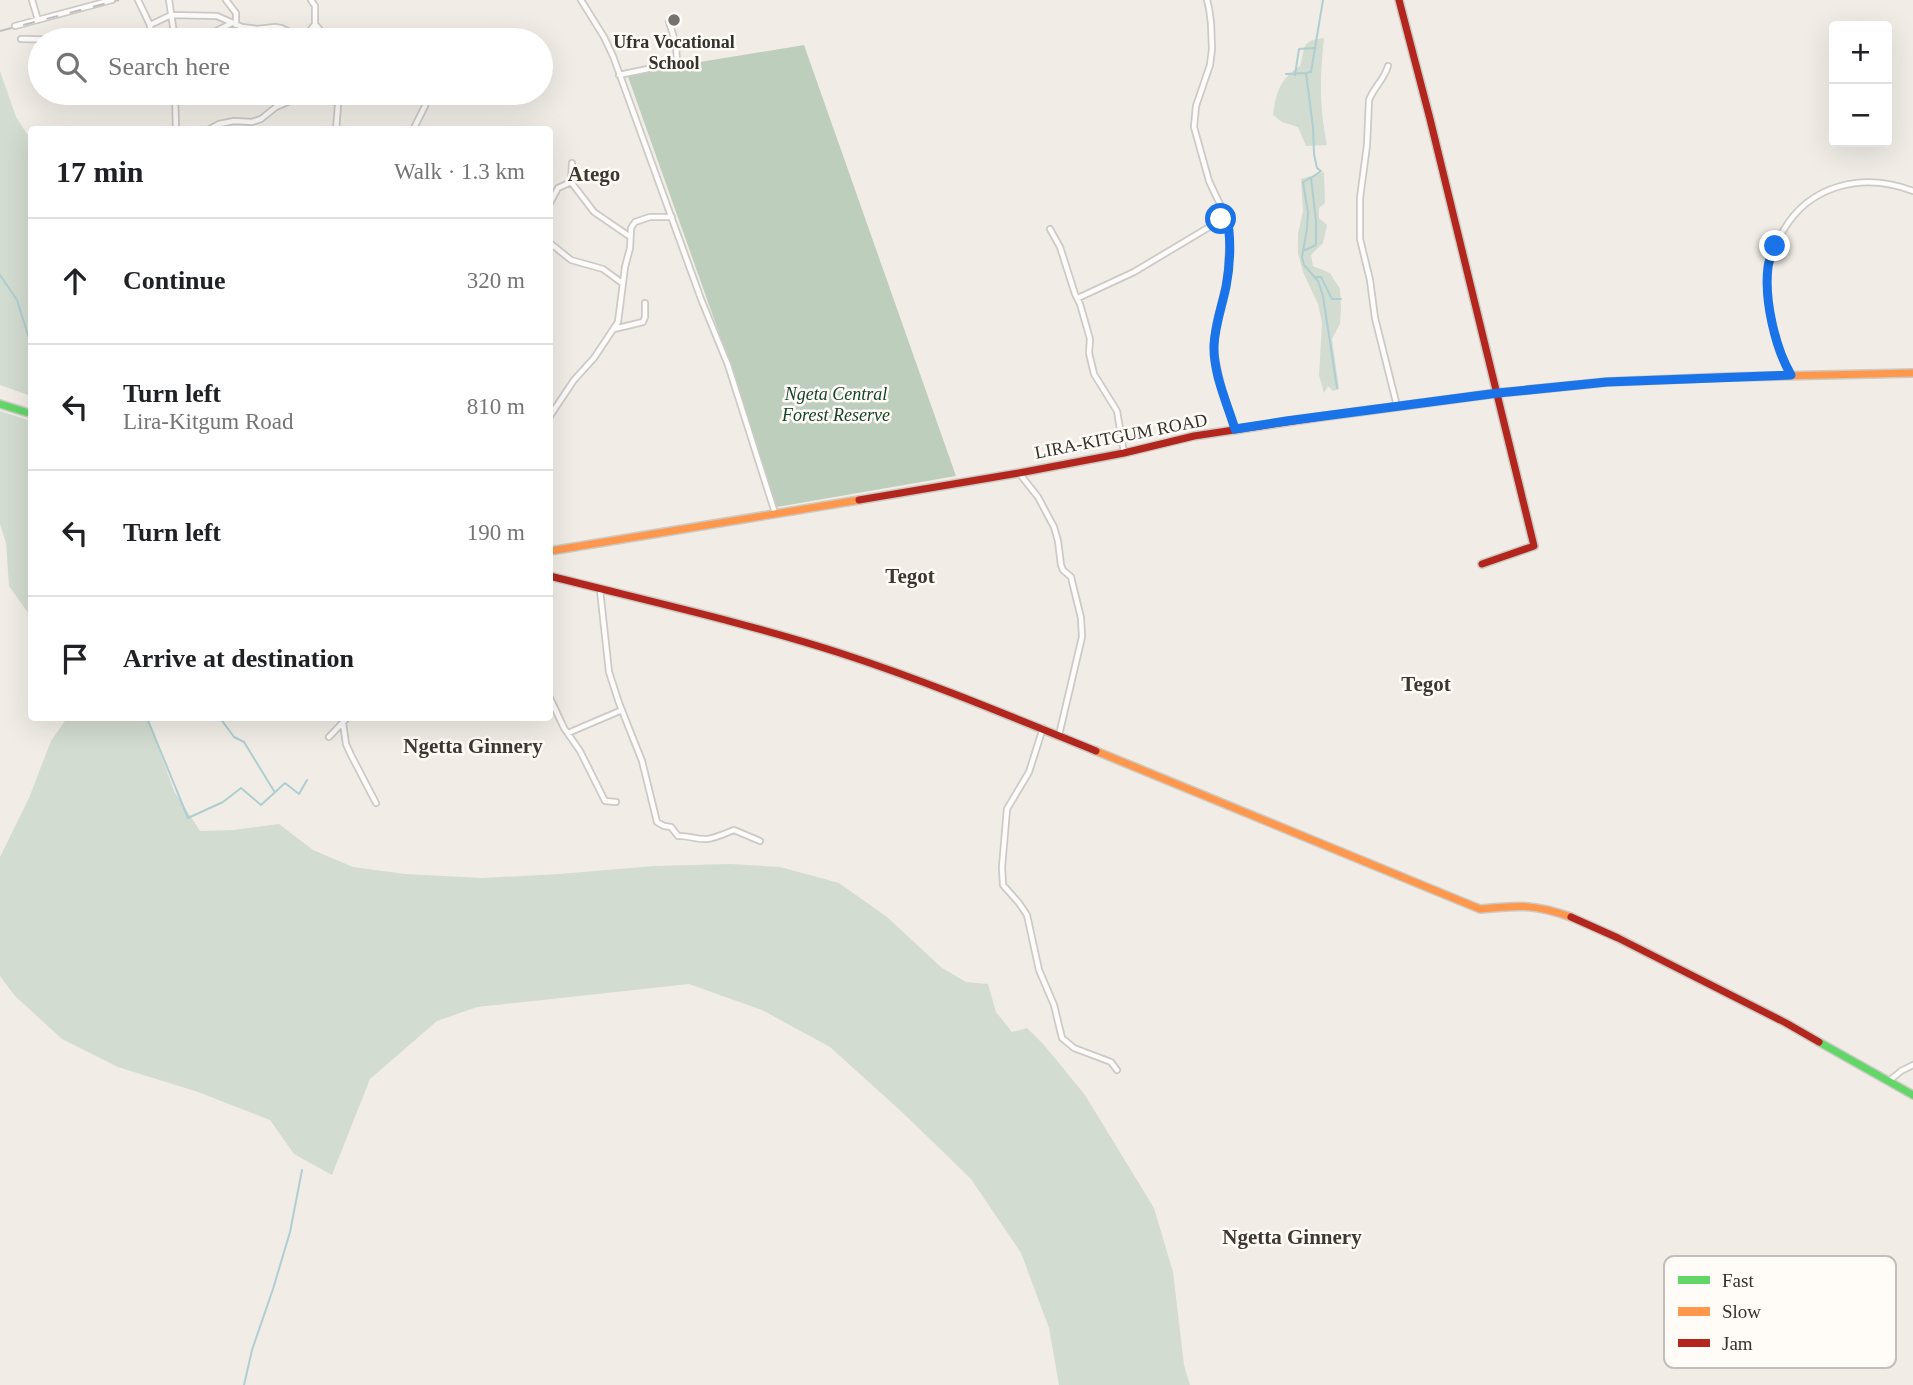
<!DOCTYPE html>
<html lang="en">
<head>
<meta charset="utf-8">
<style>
  body { margin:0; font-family:Georgia,serif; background:#f2f2f2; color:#202124 }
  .controls { position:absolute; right:21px; top:21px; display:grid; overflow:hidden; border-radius:7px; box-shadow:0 7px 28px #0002 }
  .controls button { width:63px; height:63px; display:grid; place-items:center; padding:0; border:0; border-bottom:2px solid #e0e0e0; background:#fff; color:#202124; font:35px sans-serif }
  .stop { position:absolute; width:21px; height:21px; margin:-16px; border:5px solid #1a73e8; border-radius:50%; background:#fff }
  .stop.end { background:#1a73e8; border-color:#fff; box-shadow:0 2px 7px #0008 }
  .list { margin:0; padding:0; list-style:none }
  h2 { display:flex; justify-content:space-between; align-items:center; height:91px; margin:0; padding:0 28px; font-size:30px }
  h2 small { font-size:23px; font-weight:400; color:#757577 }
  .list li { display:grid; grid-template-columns:46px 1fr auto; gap:21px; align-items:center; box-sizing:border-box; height:126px; padding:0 28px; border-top:2px solid #e0e0e0 }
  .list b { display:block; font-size:26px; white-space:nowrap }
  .list p { margin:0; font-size:23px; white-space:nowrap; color:#757577 }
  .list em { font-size:23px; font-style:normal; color:#757577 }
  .icon { flex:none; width:38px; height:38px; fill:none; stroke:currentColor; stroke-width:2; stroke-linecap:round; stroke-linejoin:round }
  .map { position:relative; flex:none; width:1913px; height:1385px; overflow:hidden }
  .search { position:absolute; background:#fff; box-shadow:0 7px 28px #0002; left:28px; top:28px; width:525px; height:77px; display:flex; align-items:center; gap:18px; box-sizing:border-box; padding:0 24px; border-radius:38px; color:#757577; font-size:26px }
  .panel { position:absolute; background:#fff; box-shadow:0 7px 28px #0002; left:28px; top:126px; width:525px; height:595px; border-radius:7px }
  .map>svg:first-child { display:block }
</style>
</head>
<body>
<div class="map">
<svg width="1913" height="1385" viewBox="0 0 1913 1385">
  <rect width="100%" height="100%" fill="#f1ede6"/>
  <path fill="#d3dcd0" d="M 1324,38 C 1320,79 1319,104 1327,145 L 1306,146 L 1298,127 L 1282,122 L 1273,115 C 1276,92 1280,79 1300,66 C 1306,46 1300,41 1324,38 Z
    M 0,71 L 16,117 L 31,140 L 31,396 L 0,385 Z
    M 1324,172 L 1325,203 L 1319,208 L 1319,218 L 1327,225 L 1323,243 L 1311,255 L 1313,266 L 1330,273 L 1340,289 L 1341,307 L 1340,324 L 1332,339 L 1339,389 L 1333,391 L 1328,386 L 1324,393 L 1319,375 L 1322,323 L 1318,304 L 1303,272 L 1298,253 L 1298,234 L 1303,211 L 1301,179 Z
    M 0,411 L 31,421 L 31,617 L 9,586 L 6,543 L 0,524 Z
    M 67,718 L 148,718 L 174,791 L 200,831 L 233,830 L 279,824 L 313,850 L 353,867 L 405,874 L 482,878 L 559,874 L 654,866 L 731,864 L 780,867 L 839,883 L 887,917 L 942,968 L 966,982 L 988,984 L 996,1012 L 1012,1032 L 1027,1028 L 1044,1045 L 1085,1095 L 1154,1208 L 1173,1272 L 1184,1365 L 1190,1385 L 1059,1385 L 1049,1328 L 1021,1253 L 971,1179 L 903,1113 L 830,1047 L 762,1010 L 689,984 L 477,1007 L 437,1021 L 370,1079 L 332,1175 L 294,1154 L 270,1120 L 198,1092 L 118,1067 L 62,1039 L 15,996 L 0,976 L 0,857 L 29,798 L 51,741 Z"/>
  <path fill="#bdcebc" d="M 804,45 L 956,476 L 777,507 L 719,333 L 627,74 Z"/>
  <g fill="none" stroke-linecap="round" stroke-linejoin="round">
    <path stroke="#aeced2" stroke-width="2" d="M 1286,74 L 1306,73
      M 1295,75 L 1299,49 L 1314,48
      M 1310,178 L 1303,182 L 1308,213 L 1307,229 L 1302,257 L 1304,265 L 1318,281 L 1323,296 L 1337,388
      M 1303,251 L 1316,245 L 1316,221 L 1311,178 L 1321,171 L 1317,168 L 1314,154 L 1313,127 L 1306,73 L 1311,72 L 1323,0
      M 0,275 L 17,300 L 32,348
      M 1316,277 L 1321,277 L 1332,299 L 1341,299
      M 147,718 L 188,818 L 223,802 L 241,788 L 261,805 L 285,783 L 299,794 L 307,780
      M 220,718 L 234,737 L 244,742 L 274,791
      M 244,1385 L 252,1350 L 273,1289 L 290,1232 L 302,1170"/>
    <defs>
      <path id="street" d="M 32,0 L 38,20
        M 138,0 L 150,25 L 151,40
        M 169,0 L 175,40
        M 226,0 L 236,13 L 236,25
        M 311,0 L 315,6 L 315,24 L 328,40
        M 581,0 L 604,37 L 613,56 L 701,299 L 728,365 L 775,513
        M 1207,0 L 1209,8 L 1211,23 L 1212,49 L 1210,65 L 1196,106 L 1194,127 L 1209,181 L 1226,217 L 1230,231 L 1227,281 L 1216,325 L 1214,353 L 1222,389 L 1235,429
        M 150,25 L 171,15 L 217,16 L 242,27 L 257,29 L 275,27 L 281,28 L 292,33 L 301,40
        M 15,26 L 112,0
        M 21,39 L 76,40
        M 192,40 L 214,32 L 232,23
        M 303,40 L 315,24
        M 1388,66 C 1384,80 1374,87 1369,100 L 1367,145 L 1360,198 L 1360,239 L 1370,280 L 1375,318 L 1397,406
        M 619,75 L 677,63 L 676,44 L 669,22
        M 175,93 L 176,130
        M 208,130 L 219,124 L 234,121 L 252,122 L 261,119 L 276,107 L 308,93
        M 336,130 L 339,93
        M 413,130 L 425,106 L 425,93
        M 572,163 L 571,182 L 594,212 L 629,236
        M 550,203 L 558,188 L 571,182
        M 1050,229 L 1060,247 L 1075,294 L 1080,304 L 1090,339 L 1089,353 L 1094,374 L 1117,411 L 1124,453
        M 550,243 L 571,260 L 603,269 L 622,283
        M 1078,298 L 1134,272 L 1226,217
        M 614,329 L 643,322 L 645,317 L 645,303
        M 1791,374 C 1775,347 1763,297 1768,266 C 1770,253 1777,242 1783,231 C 1810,184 1864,172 1913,191
        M 550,416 L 574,380 L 594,358 L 618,322 L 625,267 L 630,248 L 631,228 L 635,222 L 650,217 L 672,217
        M 1019,473 L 1038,497 L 1054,527 L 1058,541 L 1061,565 L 1063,570 L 1071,577 L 1081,618 L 1082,637 L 1059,735
        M 600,590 L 609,672 L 619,703 L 642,761 L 657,822 L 664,826 L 671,827 L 678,836 C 688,835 696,840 707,839 C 716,838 726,833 734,830 L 760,841
        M 550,698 L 564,728 L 580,751 L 605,801 L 616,802
        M 343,723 L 346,744 L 351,755 L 376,803
        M 1043,728 L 1029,772 L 1007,809 L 1002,867 L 1003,885 L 1019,903 L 1027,915 L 1039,970 L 1054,1005 L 1062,1038 L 1074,1048 L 1111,1062 L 1117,1070
        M 568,733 L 622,710
        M 329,737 L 347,718
        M 1889,1081 L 1901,1071 L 1913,1065"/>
      <path id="fast" d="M 0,404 L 32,414
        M 1320,417 L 1498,393 L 1607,382 L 1729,377
        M 1819,1042 L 1913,1095"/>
      <path id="slow" d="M 1729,377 L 1913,373
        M 550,551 L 859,500
        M 1096,751 L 1480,909 C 1519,905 1534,904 1571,917"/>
      <path id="jam" d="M 1399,0 L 1430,119 L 1534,546 L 1482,564
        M 859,500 L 1019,473 L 1124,453 L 1194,436 L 1320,417
        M 550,576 C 648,601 747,623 843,654 C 929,682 1012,717 1096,751
        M 1571,917 L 1618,938 L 1786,1023 L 1819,1042"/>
    </defs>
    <use href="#street" stroke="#cccac4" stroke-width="8"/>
    <use href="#fast" stroke="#cccac4" stroke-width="10"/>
    <use href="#slow" stroke="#cccac4" stroke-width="10"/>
    <use href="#jam" stroke="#cccac4" stroke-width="10"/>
    <use href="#street" stroke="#fdfcfb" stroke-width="4.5"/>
    <use href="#fast" stroke="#63d668" stroke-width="7"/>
    <use href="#slow" stroke="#ff974d" stroke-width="7"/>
    <use href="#jam" stroke="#b3261e" stroke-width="7"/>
    <path stroke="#bfbebc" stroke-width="2" stroke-dasharray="12 12" stroke-linecap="butt" d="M 0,31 L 119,0"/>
  </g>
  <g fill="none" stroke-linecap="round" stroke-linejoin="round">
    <path stroke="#1a73e8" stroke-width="9" d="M 1221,219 L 1226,217 C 1232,236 1230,266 1226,287 C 1222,306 1215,325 1214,345 C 1213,373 1227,403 1235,429 L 1286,421 L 1498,393 L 1607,382 L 1791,375 C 1775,348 1764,299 1768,267 C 1769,260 1772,253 1775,246"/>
  </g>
  <circle fill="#76736e" stroke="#fffcf7" stroke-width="2.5" cx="674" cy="20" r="7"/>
  <g text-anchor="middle" stroke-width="5" stroke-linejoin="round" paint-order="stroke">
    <g font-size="18" font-weight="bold" fill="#34322d" stroke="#fffcf7">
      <text x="674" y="48">Ufra Vocational<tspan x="674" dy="21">School</tspan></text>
    </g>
    <g font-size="18" font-style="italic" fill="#124622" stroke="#fffcf7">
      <text x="836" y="400">Ngeta Central<tspan x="836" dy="21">Forest Reserve</tspan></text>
    </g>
    <g font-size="18" fill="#34322d" stroke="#fffcf7">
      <text transform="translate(1121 436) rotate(-11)" y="6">LIRA-KITGUM ROAD</text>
    </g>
    <g font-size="21" font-weight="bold" fill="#3e382f" stroke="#fffcf7">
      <text x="594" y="181">Atego</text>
      <text x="910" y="583">Tegot</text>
      <text x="1426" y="691">Tegot</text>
      <text x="473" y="753">Ngetta Ginnery</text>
      <text x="1292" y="1244">Ngetta Ginnery</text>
    </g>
  </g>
  <rect x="1664" y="1256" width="232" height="112" rx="10" fill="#fffcf7" stroke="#c2bfba" stroke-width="2"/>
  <rect x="1678" y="1276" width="32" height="8" fill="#63d668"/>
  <rect x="1678" y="1307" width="32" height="9" fill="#ff974d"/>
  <rect x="1678" y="1339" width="32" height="8" fill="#b3261e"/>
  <g font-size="19" fill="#34322d">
    <text x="1722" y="1287">Fast</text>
    <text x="1722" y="1318">Slow</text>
    <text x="1722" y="1350">Jam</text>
  </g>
</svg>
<div class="controls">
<button>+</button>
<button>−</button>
</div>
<div class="stop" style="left:1221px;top:219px"></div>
<div class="stop end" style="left:1775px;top:246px"></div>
<div class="search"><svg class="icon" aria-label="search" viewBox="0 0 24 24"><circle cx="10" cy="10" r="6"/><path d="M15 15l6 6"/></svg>Search here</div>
<section class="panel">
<h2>17 min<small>Walk · 1.3 km</small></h2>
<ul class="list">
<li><svg class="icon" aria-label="ahead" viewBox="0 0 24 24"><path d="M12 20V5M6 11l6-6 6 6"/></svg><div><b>Continue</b></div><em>320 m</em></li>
<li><svg class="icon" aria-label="left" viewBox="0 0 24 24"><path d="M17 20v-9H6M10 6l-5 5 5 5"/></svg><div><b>Turn left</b><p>Lira-Kitgum Road</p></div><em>810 m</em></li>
<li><svg class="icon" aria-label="left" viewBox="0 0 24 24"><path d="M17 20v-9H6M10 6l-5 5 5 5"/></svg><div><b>Turn left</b></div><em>190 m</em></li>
<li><svg class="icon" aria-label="arrive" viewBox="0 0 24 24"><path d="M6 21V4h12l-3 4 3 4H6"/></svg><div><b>Arrive at destination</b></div></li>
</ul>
</section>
</div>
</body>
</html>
